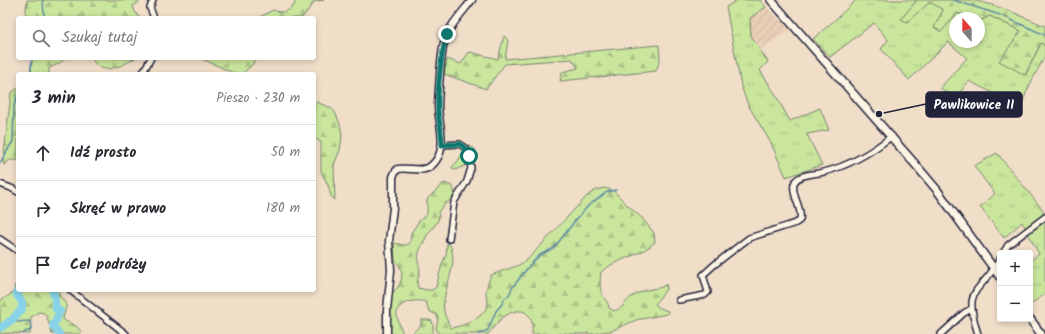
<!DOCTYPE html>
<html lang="pl">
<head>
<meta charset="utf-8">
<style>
  body { margin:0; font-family:Kalam,sans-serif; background:#f2f2f3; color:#2b2b33 }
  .controls { position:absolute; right:12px; bottom:12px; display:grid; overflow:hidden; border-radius:4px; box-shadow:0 2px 6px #0003 }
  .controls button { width:36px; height:36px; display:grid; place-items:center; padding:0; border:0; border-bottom:1px solid #e1e1e2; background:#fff; color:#2b2b33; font:20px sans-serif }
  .compass { position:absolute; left:949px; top:12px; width:36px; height:36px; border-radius:50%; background:#fff; box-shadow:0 2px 6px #0003; rotate:339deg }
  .stop { position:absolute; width:12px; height:12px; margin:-9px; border:3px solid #0f766e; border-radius:50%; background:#fff }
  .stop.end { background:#0f766e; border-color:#fff; box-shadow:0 1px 4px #0008 }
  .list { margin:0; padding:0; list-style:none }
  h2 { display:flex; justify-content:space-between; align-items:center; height:52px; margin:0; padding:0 16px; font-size:17px }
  h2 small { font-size:13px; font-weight:400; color:#7c7c81 }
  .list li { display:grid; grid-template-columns:26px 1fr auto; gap:12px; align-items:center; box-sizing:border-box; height:56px; padding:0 16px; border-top:1px solid #e1e1e2 }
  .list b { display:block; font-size:15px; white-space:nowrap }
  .list em { font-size:13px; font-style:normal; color:#7c7c81 }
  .icon { flex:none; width:22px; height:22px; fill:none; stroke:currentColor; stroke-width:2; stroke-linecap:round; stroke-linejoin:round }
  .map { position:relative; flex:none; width:1045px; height:334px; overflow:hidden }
  .search { position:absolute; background:#fff; box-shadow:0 2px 6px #0003; left:16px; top:16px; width:300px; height:44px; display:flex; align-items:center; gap:10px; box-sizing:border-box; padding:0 14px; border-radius:4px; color:#7c7c81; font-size:15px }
  .panel { position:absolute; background:#fff; box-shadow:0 2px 6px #0003; left:16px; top:72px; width:300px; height:220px; border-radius:4px }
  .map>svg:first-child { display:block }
</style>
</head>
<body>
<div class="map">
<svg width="1045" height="334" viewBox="0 0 1045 334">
  <defs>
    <pattern id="industrial-furrows" width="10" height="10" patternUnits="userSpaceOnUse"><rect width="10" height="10" fill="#e9ceb6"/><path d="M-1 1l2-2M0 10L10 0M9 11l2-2" fill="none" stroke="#c8b19d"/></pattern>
    <pattern id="grass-tufts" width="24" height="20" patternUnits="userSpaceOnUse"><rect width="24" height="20" fill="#cae69d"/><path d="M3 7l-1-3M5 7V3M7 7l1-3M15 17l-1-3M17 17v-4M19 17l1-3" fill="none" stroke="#adc588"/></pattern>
    <pattern id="forest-firs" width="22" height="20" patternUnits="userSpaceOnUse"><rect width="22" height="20" fill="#cae69d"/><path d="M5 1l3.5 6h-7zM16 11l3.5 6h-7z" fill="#adc588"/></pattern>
  </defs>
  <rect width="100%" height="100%" fill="#f1dec9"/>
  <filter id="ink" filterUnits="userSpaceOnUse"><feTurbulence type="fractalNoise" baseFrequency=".025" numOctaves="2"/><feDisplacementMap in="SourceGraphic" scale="8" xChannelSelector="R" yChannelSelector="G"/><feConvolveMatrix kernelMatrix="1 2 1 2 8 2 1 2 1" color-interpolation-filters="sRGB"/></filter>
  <g filter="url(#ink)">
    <path fill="url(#industrial-furrows)" d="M 766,7 L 790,30 L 761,49 L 751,36 L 750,18 Z"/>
    <path fill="url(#grass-tufts)" stroke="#76846c" d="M 737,0 L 760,0 L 766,7 L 750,18 L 751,36 L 768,62 L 760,70 L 774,92 L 790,121 L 820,108 L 829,130 L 807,134 L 822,165 L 786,177 L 771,143 L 748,105 L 741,86 L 726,7 Z
      M 856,0 L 917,0 L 902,19 L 930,2 L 943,9 L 940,32 L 957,13 L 970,18 L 955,18 L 955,42 L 979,42 L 979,21 L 990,16 L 1021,31 L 1026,74 L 1041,43 L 1045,46 L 1045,56 L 1029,86 L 1020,109 L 1003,98 L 969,81 L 955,98 L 940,88 L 967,58 L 948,42 L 909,80 L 881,49 L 888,40 L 874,23 L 830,57 L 813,39 L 837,18 Z
      M 997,153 L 1042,209 L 1045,215 L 1045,294 L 1030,305 L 1030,261 L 1039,254 L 1022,222 L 1004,238 L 980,207 L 995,194 L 974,166 Z"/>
    <path fill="url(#forest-firs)" stroke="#76846c" d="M 27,0 L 142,0 L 133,6 L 135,12 L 140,18 L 25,18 Z
      M 294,0 L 324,0 L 315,1 L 302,18 L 258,18 L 273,10 C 283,14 288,12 295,4 Z
      M 917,0 C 934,0 952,0 969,0 C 995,3 1021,16 1045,26 L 1045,46 L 1041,43 L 1025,75 L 999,61 L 1021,31 L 990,16 L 979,21 L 979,18 L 970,18 L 957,13 L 941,32 L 934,27 L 943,10 L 930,2 L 907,22 L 901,19 Z
      M 504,36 L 508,40 L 505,59 L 659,45 L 660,60 L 656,71 L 560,81 L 562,72 L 578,68 L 572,59 L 505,64 L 486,89 L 444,74 L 447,59 L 461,64 L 469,52 L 498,59 Z
      M 32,58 L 66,58 L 58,64 L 49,68 L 49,74 L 31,74 Z
      M 91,58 L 135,58 C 125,64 108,74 97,66 C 95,64 93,60 91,58 Z
      M 200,58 L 255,58 L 253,64 L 242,74 L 236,74 Z
      M 18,88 L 18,161 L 16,160 L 10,160 L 4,165 L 3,162 L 11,93 Z
      M 314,101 L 331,108 L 335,112 L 340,124 L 342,136 L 340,150 L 334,165 L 335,200 L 331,196 L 328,185 L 321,172 L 321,142 L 314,138 Z
      M 470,146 L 475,149 C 477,161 465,167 454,170 L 452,167 L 458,161 L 466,147 Z
      M 444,183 L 452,186 L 454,189 L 454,197 L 444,205 L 438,212 L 439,216 L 438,221 L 427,235 L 419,252 L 418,261 L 420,270 L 417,283 L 418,288 L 427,290 L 432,290 L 436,287 L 442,264 L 446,255 L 447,244 L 449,243 C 461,264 441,289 444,311 C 445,317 448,322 451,328 C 464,326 485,318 488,303 C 488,300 486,296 486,293 C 486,287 489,281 491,275 L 519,265 L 527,260 L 587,196 L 596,190 L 605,188 L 614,191 L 627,205 L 642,218 L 654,233 L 655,242 C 640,257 616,258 601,272 C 600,281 599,288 603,296 C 606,301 608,302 609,308 C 618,316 625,302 631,297 C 637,293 644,290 652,289 C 657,288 662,288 666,284 L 667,288 L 655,304 L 660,308 L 668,311 L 667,314 L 636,320 L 611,331 L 601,332 L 595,334 L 532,334 C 532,331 532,328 532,324 C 529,303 508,311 498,322 C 494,326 492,330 488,334 L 439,334 L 436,328 L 438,319 L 437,315 L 429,311 L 426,302 C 418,299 399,301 397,312 C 396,318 401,328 403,334 L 388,334 L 392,294 C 393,291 396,290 398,287 C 404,278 403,267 395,261 L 394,243 C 400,244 406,247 410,243 L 411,233 L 419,221 L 427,214 L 427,201 L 428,198 Z
      M 18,283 L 18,290 L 59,290 L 59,295 C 70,308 66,304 63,319 C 69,325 79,323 81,334 L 52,334 L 47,317 L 44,313 L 39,312 L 31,317 L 30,334 L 10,333 L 0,334 L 0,301 L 14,292 L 15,285 Z
      M 421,320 L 429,320 L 432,321 L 433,325 L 433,334 L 411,334 L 421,325 Z"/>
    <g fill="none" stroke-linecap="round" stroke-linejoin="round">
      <path stroke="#5f8ca3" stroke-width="1.5" d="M 953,0 L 1000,15 L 1045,35
        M 43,18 L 44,15 L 43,0
        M 30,74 L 32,58
        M 0,163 L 13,141 L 14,106 L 18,94
        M 12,320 L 17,322 L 29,321 L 31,325 L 31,330 L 25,332 L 23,334
        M 479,334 L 488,330 L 496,311 L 502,304 L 505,298 L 509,295 L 512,288 L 529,266 L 540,255 L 554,248 L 574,222 L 589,205 L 607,192 L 616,190"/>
      <path stroke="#88d3e8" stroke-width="8" d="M 52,290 L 54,295 L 56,309 L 60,311 L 53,326 L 55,329 L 59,334
        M 0,328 L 12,320 L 22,309 L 22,302 L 17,295 L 17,292 L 21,290"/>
      <defs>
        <path id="minor" d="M 153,0 L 150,8 L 154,18
          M 142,74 L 151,58
          M 441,145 L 460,144 L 466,149 L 469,156 L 471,168 L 467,181 L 454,202 L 449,239
          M 0,184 L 11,188 L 18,192
          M 0,239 L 18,251
          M 1003,253 L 1008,245 L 1045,217
          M 70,290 L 126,334
          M 679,300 L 705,295 L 708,292 L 703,275 L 714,265 L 749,238 L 796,223 L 800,220 C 803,208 791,196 794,184 C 796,174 816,174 824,172 C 848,166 872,152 892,136
          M 941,334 L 964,313 L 971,309
          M 978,334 C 962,285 980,295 1000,259"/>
        <path id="tertiary" d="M 387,334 L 387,310 L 391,270 L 389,241 L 393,208 L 393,177 L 395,172 L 398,169 C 408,167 423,173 431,166 C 450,150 438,125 438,105 C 439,88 440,59 444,43 C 448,27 462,13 472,0"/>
        <path id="secondary" d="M 771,0 L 915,164 L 937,190 L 1000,277
          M 1030,319 L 1041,334"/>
      </defs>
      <use href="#minor" stroke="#22223b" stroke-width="8"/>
      <use href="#tertiary" stroke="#22223b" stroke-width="9"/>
      <use href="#secondary" stroke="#22223b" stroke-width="10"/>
      <use href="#minor" stroke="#fcf5e5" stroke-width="5"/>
      <use href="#tertiary" stroke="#fcf5e5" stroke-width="6"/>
      <use href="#secondary" stroke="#fcf5e5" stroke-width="7"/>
    </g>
  </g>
  <g fill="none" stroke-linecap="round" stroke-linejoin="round" filter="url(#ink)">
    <path stroke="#0f766e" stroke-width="5" d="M 447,34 C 441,53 437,91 438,111 C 439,122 442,133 442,145 L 460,144 L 466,149 L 469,156"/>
  </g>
  <path fill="none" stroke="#22223b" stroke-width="1.5" d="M879 114L926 104"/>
  <circle fill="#22223b" stroke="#fcf5e5" stroke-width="1.5" cx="879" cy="114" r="4"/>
  <rect fill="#22223b" stroke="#22223b" stroke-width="1.5" x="926" y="92" width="96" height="25" rx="4"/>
  <g font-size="13" text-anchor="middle" font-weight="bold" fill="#fff">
    <text x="974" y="109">Pawlikowice II</text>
  </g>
</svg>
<div class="controls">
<button>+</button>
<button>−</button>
</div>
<svg class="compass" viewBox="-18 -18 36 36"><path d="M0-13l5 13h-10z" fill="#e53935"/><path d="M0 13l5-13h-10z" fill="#7c7c81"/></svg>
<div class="stop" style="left:469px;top:156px"></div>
<div class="stop end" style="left:447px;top:34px"></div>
<div class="search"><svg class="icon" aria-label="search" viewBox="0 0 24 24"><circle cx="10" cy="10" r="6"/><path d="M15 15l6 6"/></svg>Szukaj tutaj</div>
<section class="panel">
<h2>3 min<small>Pieszo · 230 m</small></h2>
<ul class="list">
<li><svg class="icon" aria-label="ahead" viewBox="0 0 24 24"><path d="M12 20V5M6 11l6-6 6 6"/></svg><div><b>Idź prosto</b></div><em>50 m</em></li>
<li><svg class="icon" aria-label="right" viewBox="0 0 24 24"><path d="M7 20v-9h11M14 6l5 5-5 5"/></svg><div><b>Skręć w prawo</b></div><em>180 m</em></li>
<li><svg class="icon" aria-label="arrive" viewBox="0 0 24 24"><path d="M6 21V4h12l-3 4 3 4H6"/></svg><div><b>Cel podróży</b></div></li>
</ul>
</section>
</div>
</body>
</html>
